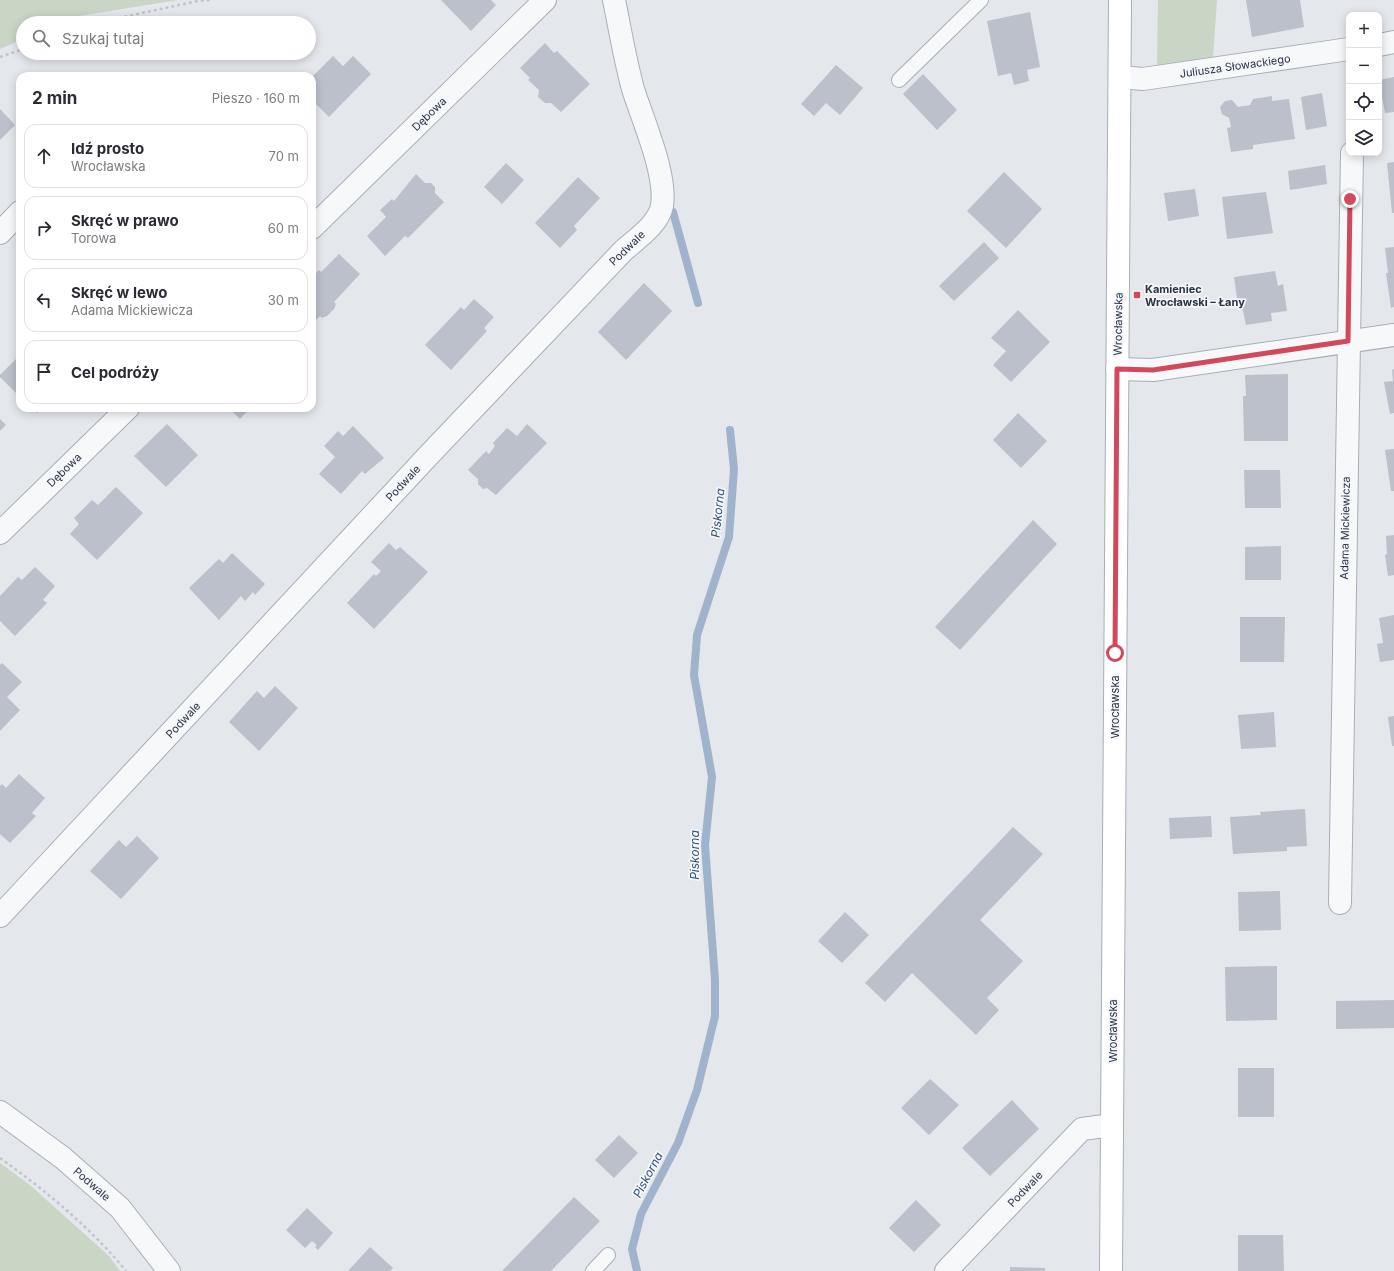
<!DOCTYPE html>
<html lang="pl">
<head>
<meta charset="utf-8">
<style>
  body { margin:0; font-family:Inter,sans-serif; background:#f7f7f7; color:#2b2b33 }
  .controls { position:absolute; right:12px; top:12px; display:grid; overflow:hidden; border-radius:8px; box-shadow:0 2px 10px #0003 }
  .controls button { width:36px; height:36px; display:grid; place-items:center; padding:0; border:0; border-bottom:1px solid #e1e1e2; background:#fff; color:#2b2b33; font:20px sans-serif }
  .stop { position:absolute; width:12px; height:12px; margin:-9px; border:3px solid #d1495b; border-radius:50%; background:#fff }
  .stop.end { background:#d1495b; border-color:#fff; box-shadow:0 1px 4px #0008 }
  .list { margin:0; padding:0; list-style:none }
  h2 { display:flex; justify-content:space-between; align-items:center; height:52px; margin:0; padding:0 16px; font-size:17px }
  h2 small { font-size:13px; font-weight:400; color:#7c7c81 }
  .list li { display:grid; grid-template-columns:26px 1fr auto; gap:12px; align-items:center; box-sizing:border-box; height:64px; margin:0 8px 8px; padding:0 8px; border:1px solid #e1e1e2; border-radius:12px }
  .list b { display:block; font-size:15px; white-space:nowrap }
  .list p { margin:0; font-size:13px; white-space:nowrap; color:#7c7c81 }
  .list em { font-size:13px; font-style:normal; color:#7c7c81 }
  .icon { flex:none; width:22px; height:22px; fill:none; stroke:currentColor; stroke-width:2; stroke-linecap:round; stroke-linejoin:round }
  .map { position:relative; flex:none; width:1394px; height:1271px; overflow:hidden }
  .search { position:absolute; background:#fff; box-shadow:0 2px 10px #0003; left:16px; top:16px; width:300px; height:44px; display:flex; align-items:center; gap:10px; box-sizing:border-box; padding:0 14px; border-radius:22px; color:#7c7c81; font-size:15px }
  .panel { position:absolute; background:#fff; box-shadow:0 2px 10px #0003; left:16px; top:72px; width:300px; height:340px; border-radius:12px }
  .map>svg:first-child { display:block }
</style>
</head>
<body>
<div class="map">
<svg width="1394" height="1271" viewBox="0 0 1394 1271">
  <rect width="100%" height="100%" fill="#e4e7ec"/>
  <path fill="#c9d6c5" d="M 0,0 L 178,0 L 79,16 L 62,23 L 23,23 L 23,39 L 0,49 Z
    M 1158,0 L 1217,0 L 1213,57 L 1157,66 Z
    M 0,1163 L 30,1185 L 109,1256 L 120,1271 L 0,1271 Z"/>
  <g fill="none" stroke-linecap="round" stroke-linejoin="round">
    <path stroke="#9fb4cc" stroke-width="8" d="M 673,212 L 698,303
      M 637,1271 L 632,1249 L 641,1214 L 678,1143 L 697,1090 L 715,1016 L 715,980 L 705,845 L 712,777 L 694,675 L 697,635 L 729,537 L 734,469 L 730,430"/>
  </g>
  <path fill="#bbc0ca" d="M 441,0 L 491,0 L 496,5 L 471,31 Z
    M 1246,0 L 1300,0 L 1304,27 L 1252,37 Z
    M 1030,12 L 1040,67 L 1027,70 L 1029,81 L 1014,85 L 1011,73 L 998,76 L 987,21 Z
    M 545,43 L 554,53 L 557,51 L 590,84 L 561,112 L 551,103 L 545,103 L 538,97 L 539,90 L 528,80 L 530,78 L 520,68 Z
    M 333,56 L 343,66 L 353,56 L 371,74 L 329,117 L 312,100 L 312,77 Z
    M 836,65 L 863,88 L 840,115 L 826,103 L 814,116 L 801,104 Z
    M 923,74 L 957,110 L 937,130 L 903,94 Z
    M 1394,77 L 1394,112 L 1385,113 L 1379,80 Z
    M 1322,93 L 1327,126 L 1306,130 L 1301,97 Z
    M 1272,96 L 1272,101 L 1289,99 L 1295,139 L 1253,145 L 1253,149 L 1231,152 L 1227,128 L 1231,127 L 1229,118 L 1222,114 L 1220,107 L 1225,101 L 1232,100 L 1238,107 L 1250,105 L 1253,99 Z
    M 0,109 L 15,125 L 0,140 Z
    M 1394,162 L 1394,213 L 1392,213 L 1387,163 Z
    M 506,163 L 524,180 L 502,204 L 484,187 Z
    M 1325,165 L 1327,184 L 1290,190 L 1288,171 Z
    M 1004,172 L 1042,209 L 1006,248 L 967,211 Z
    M 416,174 L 425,183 L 431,183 L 435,187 L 435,193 L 444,202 L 408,238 L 405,236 L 385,256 L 367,236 L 386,217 L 380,210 L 392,199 L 394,201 Z
    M 578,177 L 600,198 L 574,226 L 577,230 L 560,248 L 535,223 Z
    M 1195,189 L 1199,216 L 1168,221 L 1164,193 Z
    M 1266,192 L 1273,233 L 1227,239 L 1222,197 Z
    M 984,242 L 999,258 L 954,301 L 939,286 Z
    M 1394,247 L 1394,307 L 1391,308 L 1386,273 L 1388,273 L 1385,248 Z
    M 339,254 L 360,274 L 334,302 L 336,304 L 334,309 L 327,316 L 322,318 L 320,316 L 312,324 L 312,277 L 319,270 L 321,272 Z
    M 1275,271 L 1278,286 L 1283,284 L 1287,311 L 1271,313 L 1272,321 L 1246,325 L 1242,306 L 1238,306 L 1234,277 Z
    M 644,283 L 672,311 L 626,360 L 598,332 Z
    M 474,299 L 494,317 L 484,328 L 487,331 L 451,370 L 425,345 L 461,307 L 464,310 Z
    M 1018,310 L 1050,342 L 1011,382 L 993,365 L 1006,351 L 991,338 Z
    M 20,355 L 20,397 L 0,377 L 0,375 Z
    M 1394,369 L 1394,413 L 1390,414 L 1384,382 L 1393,381 L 1392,370 Z
    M 1288,374 L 1288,441 L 1244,441 L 1243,396 L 1246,396 L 1245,375 Z
    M 31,408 L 42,408 L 37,413 Z
    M 229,408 L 250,408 L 240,419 Z
    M 1018,413 L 1047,441 L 1021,468 L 993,440 Z
    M 0,419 L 6,425 L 0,431 Z
    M 167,424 L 198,455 L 166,487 L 134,456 Z
    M 527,424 L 547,443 L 496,495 L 487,488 L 483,489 L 478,484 L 478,479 L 468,470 L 486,451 L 489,454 L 495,446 L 493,443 L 507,428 L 517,436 Z
    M 353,426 L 384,458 L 365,474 L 362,471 L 341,494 L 319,474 L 335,457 L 324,446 L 338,431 L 343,436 Z
    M 1394,449 L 1394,491 L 1391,491 L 1385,450 Z
    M 1244,470 L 1280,470 L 1281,508 L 1245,508 Z
    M 116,487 L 143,513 L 97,560 L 70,534 L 79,524 L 74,518 L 92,500 L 98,505 Z
    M 1033,520 L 1057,544 L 960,650 L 935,627 Z
    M 1394,535 L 1394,575 L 1388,576 L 1385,555 L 1387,554 L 1386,536 Z
    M 389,543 L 396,550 L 400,547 L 428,572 L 374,629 L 347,603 L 374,574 L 376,576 L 381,571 L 371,562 Z
    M 1281,546 L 1281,580 L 1245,580 L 1245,547 Z
    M 232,553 L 265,584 L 255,595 L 253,592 L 245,601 L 241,596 L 219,620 L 189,588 L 219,559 L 223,563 Z
    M 35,567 L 55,586 L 43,600 L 47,603 L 15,636 L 0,621 L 0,596 L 18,577 L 22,580 Z
    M 1394,615 L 1394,660 L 1380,662 L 1377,644 L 1383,643 L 1379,618 Z
    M 1240,617 L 1285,617 L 1284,662 L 1240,662 Z
    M 2,663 L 22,682 L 7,697 L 20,710 L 0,731 L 0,665 Z
    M 275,686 L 298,708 L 259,751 L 229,722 L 257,691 L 264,698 Z
    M 1274,712 L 1276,747 L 1241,749 L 1238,715 Z
    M 1394,716 L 1394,746 L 1392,746 L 1388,717 Z
    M 19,774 L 45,798 L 32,813 L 36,816 L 10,843 L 0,834 L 0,786 L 2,784 L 6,788 Z
    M 1305,809 L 1307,846 L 1287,847 L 1287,851 L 1233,854 L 1230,817 L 1261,815 L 1260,812 Z
    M 1211,816 L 1212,837 L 1170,839 L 1169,818 Z
    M 1013,827 L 1043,854 L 980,920 L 1023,961 L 987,998 L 999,1010 L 976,1035 L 912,973 L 885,1002 L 865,983 Z
    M 137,836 L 159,858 L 121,899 L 90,871 L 119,840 L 126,847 Z
    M 1280,891 L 1281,930 L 1239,931 L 1238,892 Z
    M 845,912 L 869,935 L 842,963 L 818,941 Z
    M 1277,966 L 1277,1020 L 1226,1021 L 1225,967 Z
    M 1394,1000 L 1394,1028 L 1336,1029 L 1336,1001 Z
    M 1238,1068 L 1274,1068 L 1274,1117 L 1238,1117 Z
    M 930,1079 L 959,1105 L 929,1135 L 901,1108 Z
    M 1012,1100 L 1039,1129 L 990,1176 L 962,1148 Z
    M 619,1135 L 638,1153 L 614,1178 L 595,1160 Z
    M 574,1197 L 600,1221 L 551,1271 L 502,1271 Z
    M 916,1200 L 941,1225 L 914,1252 L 889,1228 Z
    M 307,1208 L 333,1233 L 318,1250 L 315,1247 L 317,1245 L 312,1241 L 305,1248 L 286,1230 Z
    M 1238,1235 L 1283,1235 L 1284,1271 L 1238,1271 Z
    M 370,1247 L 393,1268 L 390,1271 L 348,1271 Z
    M 1010,1267 L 1045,1268 L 1045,1271 L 1010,1271 Z"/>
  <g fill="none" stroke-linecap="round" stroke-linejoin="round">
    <defs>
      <path id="service" d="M 899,80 L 981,0
        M 593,1271 L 608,1255"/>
      <path id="minor" d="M 1379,45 L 1394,42
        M 1120,77 L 1143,79 L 1349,49
        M 312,228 L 545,0
        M 0,233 L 20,212
        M 1117,369 L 1153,370 L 1394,335
        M 0,533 L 128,408
        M 1340,903 L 1352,153
        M 0,916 L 427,457 L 623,251 C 636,239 658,225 662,206 C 667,174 643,121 633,89 C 625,60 620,29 614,0
        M 0,1112 L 63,1158 L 120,1208 L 169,1271
        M 946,1271 L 1082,1129 L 1112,1125"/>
      <path id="secondary" d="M 1111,1271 L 1120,0"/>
    </defs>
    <use href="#service" stroke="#a9aeb7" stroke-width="16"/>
    <use href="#minor" stroke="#a9aeb7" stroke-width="24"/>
    <use href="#secondary" stroke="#a9aeb7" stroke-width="24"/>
    <path stroke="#c2c5cb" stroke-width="2.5" stroke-dasharray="3 3" stroke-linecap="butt" d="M 95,23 L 198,1 L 211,0
      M 0,57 L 23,49
      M 0,1158 C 46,1191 90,1227 126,1271"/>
    <use href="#service" stroke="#f7f8fa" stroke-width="14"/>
    <use href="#minor" stroke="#f7f8fa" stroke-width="22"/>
    <use href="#secondary" stroke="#fff" stroke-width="22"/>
  </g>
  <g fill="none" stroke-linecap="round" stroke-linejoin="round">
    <path stroke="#d1495b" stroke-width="5" d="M 1115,653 L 1117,369 L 1153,370 L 1348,341 L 1350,199"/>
  </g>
  <rect fill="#d1495b" stroke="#f4f6f9" stroke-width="1.5" x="1133" y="291" width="8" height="8" rx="2"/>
  <g text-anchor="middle" stroke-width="3.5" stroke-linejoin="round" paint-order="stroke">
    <g font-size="11" fill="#2b3445" stroke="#f4f6f9">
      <text transform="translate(1235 66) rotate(-8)" y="4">Juliusza Słowackiego</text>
      <text transform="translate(429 114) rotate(-44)" y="4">Dębowa</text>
      <text transform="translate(627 248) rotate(-44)" y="4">Podwale</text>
      <text transform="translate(1118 324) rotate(-89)" y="4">Wrocławska</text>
      <text transform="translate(64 470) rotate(-44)" y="4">Dębowa</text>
      <text transform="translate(403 483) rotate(-47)" y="4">Podwale</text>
      <text transform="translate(1345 528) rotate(-89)" y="4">Adama Mickiewicza</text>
      <text transform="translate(1115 707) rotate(-90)" y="4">Wrocławska</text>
      <text transform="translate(183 720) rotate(-47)" y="4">Podwale</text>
      <text transform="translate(1113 1031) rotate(-90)" y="4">Wrocławska</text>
      <text transform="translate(92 1184) rotate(41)" y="4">Podwale</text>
      <text transform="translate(1025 1189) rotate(-46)" y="4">Podwale</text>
    </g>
    <g font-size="11" font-weight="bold" fill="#2b3445" stroke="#f4f6f9" text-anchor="start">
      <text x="1145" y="293">Kamieniec<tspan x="1145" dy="13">Wrocławski – Łany</tspan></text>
    </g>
    <g font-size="12" font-style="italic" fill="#34527a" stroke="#f4f6f9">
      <text transform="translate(718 513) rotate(-84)" y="4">Piskorna</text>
      <text transform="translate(695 855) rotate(-90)" y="4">Piskorna</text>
      <text transform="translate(648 1175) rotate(-62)" y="4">Piskorna</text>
    </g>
  </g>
</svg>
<div class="controls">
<button>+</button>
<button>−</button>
<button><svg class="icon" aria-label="locate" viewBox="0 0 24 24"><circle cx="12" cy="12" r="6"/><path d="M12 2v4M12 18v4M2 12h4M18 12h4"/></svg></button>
<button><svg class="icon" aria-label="layers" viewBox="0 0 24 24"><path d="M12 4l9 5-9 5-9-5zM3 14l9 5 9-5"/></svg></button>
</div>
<div class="stop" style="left:1115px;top:653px"></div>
<div class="stop end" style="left:1350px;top:199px"></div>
<div class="search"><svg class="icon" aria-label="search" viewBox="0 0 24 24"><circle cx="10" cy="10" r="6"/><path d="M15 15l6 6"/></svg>Szukaj tutaj</div>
<section class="panel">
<h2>2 min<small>Pieszo · 160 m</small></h2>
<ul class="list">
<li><svg class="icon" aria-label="ahead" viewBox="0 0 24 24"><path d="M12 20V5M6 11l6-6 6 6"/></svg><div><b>Idź prosto</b><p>Wrocławska</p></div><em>70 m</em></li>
<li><svg class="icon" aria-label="right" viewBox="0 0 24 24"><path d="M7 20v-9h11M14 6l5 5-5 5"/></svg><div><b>Skręć w prawo</b><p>Torowa</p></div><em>60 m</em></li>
<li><svg class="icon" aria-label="left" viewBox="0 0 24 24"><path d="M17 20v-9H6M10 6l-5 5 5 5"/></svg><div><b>Skręć w lewo</b><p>Adama Mickiewicza</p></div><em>30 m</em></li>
<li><svg class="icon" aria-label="arrive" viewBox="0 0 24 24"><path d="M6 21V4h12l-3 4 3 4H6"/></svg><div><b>Cel podróży</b></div></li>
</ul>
</section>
</div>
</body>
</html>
